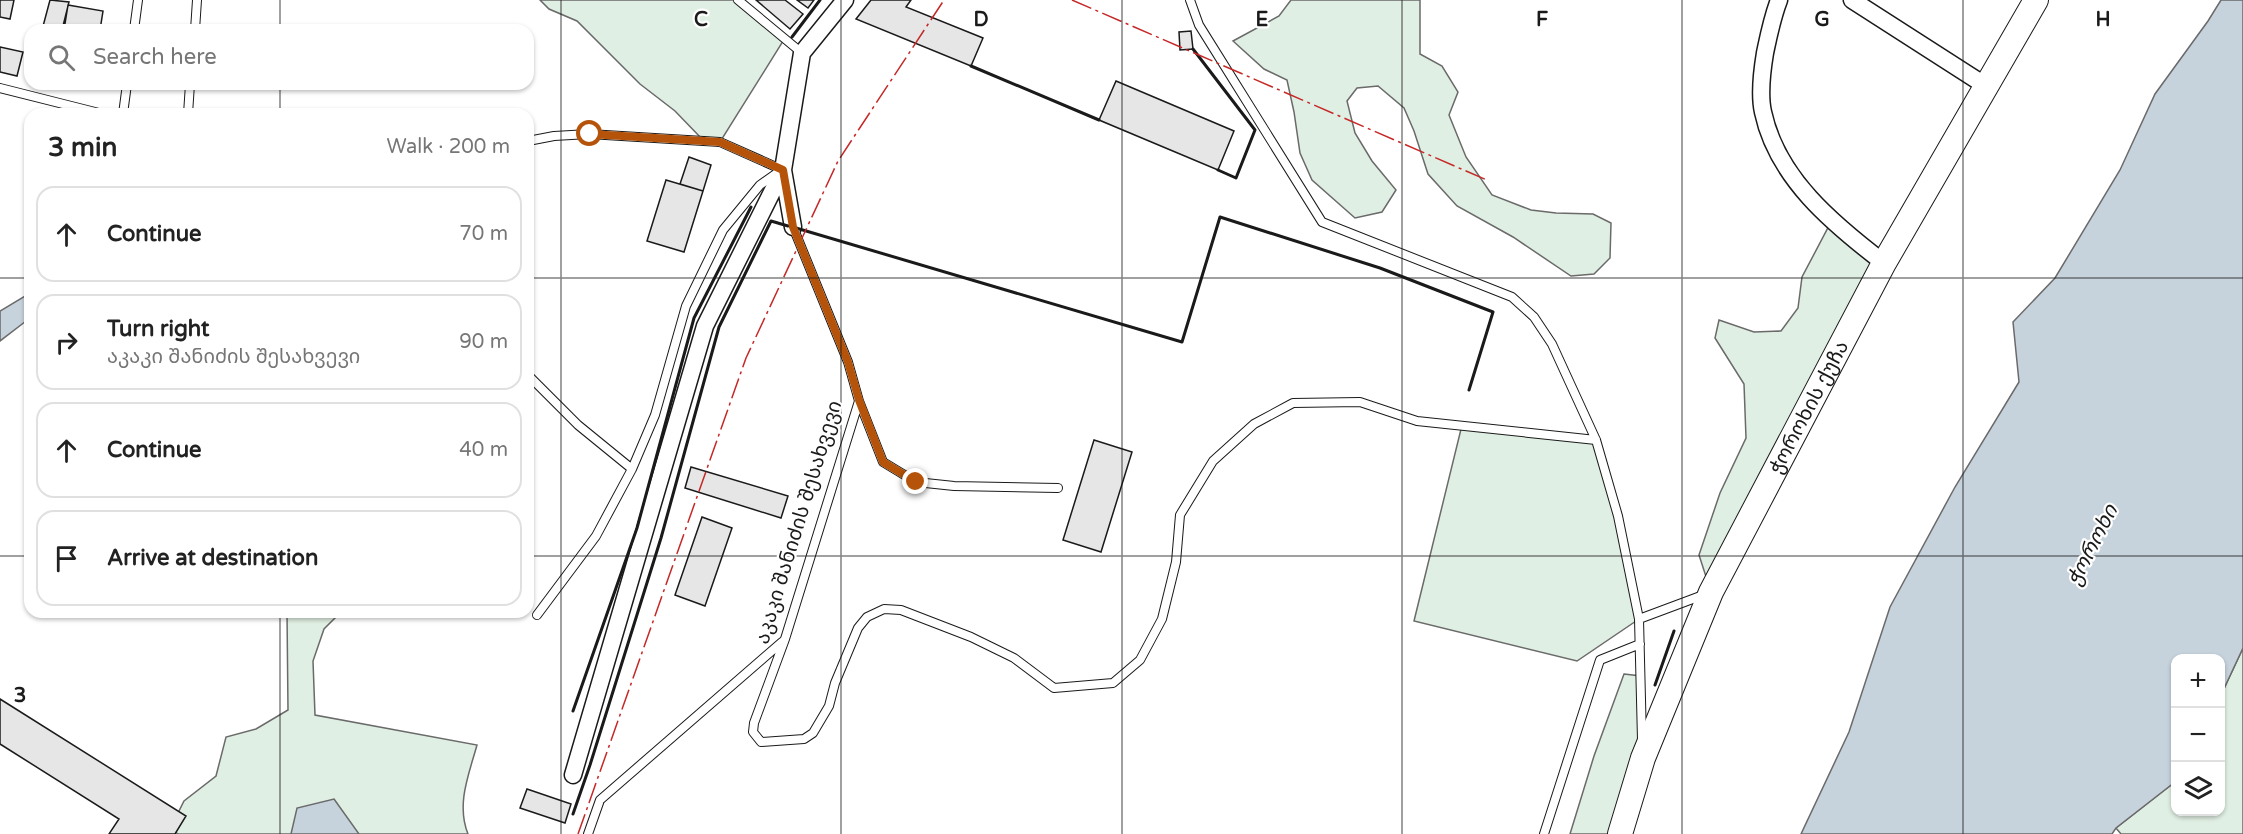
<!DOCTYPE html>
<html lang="en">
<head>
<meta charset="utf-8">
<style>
  body { margin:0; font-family:"Varela Round","Noto Sans Georgian",sans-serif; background:#f2f2f2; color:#222 }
  .controls { position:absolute; right:18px; bottom:18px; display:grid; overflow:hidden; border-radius:12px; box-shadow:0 2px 4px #0004 }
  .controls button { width:54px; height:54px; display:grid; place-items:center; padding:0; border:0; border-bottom:2px solid #e0e0e0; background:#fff; color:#222; font:30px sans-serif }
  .stop { position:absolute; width:18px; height:18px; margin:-14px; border:4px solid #b45309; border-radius:50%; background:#fff }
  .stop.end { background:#b45309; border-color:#fff; box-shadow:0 2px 6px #0008 }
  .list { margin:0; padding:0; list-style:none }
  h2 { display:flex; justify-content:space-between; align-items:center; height:78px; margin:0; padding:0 24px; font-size:26px }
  h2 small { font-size:20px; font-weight:400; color:#767676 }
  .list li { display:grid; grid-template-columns:39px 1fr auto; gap:18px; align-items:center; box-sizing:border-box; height:96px; margin:0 12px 12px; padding:0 12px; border:2px solid #e0e0e0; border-radius:18px }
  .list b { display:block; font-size:22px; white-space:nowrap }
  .list p { margin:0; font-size:20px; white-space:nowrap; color:#767676 }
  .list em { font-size:20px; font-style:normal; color:#767676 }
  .icon { flex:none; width:33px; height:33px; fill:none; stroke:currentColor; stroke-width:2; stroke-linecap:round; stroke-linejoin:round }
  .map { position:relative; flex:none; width:2243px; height:834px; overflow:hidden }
  .search { position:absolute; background:#fff; box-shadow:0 2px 4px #0004; left:24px; top:24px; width:510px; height:66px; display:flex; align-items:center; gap:15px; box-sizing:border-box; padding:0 21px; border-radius:18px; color:#767676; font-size:22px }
  .panel { position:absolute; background:#fff; box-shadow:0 2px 4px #0004; left:24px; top:108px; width:510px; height:510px; border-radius:18px }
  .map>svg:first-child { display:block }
</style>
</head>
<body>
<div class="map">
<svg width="2243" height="834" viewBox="0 0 2243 834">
  <rect width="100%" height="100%" fill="#fff"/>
  <path fill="#e0efe3" stroke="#6a6a6a" stroke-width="1.5" d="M 540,0 L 738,0 L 785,38 L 720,142 L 703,140 L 675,111 L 640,84 L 577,21 L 549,9 Z
    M 1291,0 L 1420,0 L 1420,54 L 1442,66 L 1458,92 L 1449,115 L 1466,157 L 1492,195 L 1531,210 L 1556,213 L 1593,214 L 1611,223 L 1610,258 L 1594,274 L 1571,276 L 1513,237 L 1457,206 L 1428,174 L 1414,131 L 1404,108 L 1378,86 L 1357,88 L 1347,101 L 1355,133 L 1372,161 L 1396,190 L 1382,212 L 1355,218 L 1312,180 L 1300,153 L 1294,112 L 1287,80 L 1264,69 L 1233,41 L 1279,16 Z
    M 1831,222 L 1884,263 L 1711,592 L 1699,555 L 1720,493 L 1746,438 L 1744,384 L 1715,338 L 1719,320 L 1754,332 L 1781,331 L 1798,308 L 1802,277 Z
    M 1462,425 L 1596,440 L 1639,619 L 1577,661 L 1414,621 Z
    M 287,612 L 341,612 L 324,629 L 313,661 L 315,715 L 477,745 C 469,774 456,804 468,834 L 178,834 L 170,829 L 184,801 L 216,776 L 226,737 L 256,729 L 288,710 Z
    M 2243,648 L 2243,834 L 2121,834 L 2116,828 L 2175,782 L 2176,812 L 2220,812 L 2221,695 Z
    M 1624,674 L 1641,676 L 1643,758 L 1620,834 L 1570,834 L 1594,756 Z"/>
  <path fill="#c6d2dc" stroke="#6a6a6a" stroke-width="1.5" d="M 2221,0 L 2243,0 L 2243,648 L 2221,695 L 2220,658 L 2176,658 L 2175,782 L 2116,828 L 2112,834 L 1801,834 L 1849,732 L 1890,607 L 1955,487 L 2019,382 L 2013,322 L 2055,278 L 2120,170 L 2155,94 L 2208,21 Z
    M 30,293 L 30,318 L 0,341 L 0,311 Z
    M 334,799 L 359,834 L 291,834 L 297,808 Z"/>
  <path fill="#e6e6e6" stroke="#1a1a1a" stroke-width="1.5" d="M 0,0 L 14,0 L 10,19 L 0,17 Z
    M 50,0 L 69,2 L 62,30 L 42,30 Z
    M 756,0 L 785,0 L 803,14 L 790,29 Z
    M 797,0 L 814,0 L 808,8 Z
    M 871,0 L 911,0 L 906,7 L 983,38 L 971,66 L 856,19 Z
    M 68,5 L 103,11 L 100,30 L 64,30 Z
    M 1191,31 L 1193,49 L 1180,50 L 1179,32 Z
    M 0,47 L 23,52 L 17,76 L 0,72 Z
    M 1116,81 L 1234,131 L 1218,170 L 1099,120 Z
    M 689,157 L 711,165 L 703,191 L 680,184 Z
    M 666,180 L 703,191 L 684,252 L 647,241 Z
    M 1094,440 L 1132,452 L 1101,552 L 1063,540 Z
    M 691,467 L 788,496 L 781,518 L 685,488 Z
    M 702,517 L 732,528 L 705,606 L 675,595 Z
    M 0,699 L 186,816 L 175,834 L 109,834 L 119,819 L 0,744 Z
    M 527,789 L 571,804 L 565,823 L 520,808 Z"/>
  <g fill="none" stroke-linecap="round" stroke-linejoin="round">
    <defs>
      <path id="lane" d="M 738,0 L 802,53
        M 1190,0 L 1199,25 L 1322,222 L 1512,297 L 1534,317 L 1552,344 L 1596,440 L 1618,516 L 1639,619 L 1642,740
        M 134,30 L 138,0
        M 195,30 L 197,0
        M 0,88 L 103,114
        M 123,114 L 127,84
        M 188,114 L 190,84
        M 528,141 L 554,136 L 589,134 L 720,142 L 783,170
        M 793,227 L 848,362 L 859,401 L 785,639 L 754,723 L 753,732 L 761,742 L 804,739 L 813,733 L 829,706 L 835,683 L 858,628 L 867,617 L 884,609 L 901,610 L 971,637 L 1014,658 L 1054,688 L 1113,683 L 1140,660 L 1162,619 L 1176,562 L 1180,515 L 1213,461 L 1254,424 L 1293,403 L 1360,402 L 1417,421 L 1596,440
        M 528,375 L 578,425 L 632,469
        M 859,401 L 883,462 L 916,482 L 954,486 L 1058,488
        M 537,615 L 596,536 L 632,469 L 655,415 L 686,306 L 723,230 L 760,185 L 777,173
        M 1639,619 L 1706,594
        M 588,834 L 600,800 L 782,642
        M 1544,834 L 1600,660 L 1640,644"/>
      <path id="street" d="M 1779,0 C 1772,18 1769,34 1765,53 C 1762,71 1759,94 1763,112 C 1777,178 1833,224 1884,263
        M 1852,0 L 1986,86
        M 793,227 L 783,170 L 802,53 L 845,0
        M 573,775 L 705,326 L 783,170"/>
      <g id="secondary">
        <path id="s1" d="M 1620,834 L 1643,758 L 1711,592 L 1884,263 L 2036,0"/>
      </g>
    </defs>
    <use href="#lane" stroke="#1a1a1a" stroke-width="10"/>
    <use href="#street" stroke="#1a1a1a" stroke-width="19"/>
    <use href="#secondary" stroke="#1a1a1a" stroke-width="26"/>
    <use href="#lane" stroke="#fff" stroke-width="8"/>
    <use href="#street" stroke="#fff" stroke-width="16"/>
    <use href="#secondary" stroke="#fff" stroke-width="24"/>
    <path stroke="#1a1a1a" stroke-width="3" d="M 792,37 L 820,0
      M 1193,49 L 1255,130 L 1236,178 L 1218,170
      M 971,66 L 1099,120
      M 796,228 L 1182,342 L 1220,217 L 1380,268 L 1493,312 L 1469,390
      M 1655,685 L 1674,631
      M 573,711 L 637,528 L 694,318 L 751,207
      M 573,814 L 590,765 L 661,538 L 719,327 L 771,221 L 788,226"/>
    <path stroke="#c62828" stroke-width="1.5" stroke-dasharray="21 4.5 3 4.5" stroke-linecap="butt" d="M 1072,0 L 1489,181
      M 578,834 L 746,358 L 838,161 L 944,0"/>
  </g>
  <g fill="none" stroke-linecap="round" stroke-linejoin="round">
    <path stroke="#b45309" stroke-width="8" d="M 590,134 L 720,142 L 783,170 L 793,227 L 848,362 L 859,400 L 883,462 L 916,482"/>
  </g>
  <path fill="none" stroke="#1a1a1a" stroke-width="1.5" stroke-opacity="0.55" d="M 280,0 L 280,30M 561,0 L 561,834M 841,0 L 841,834M 1122,0 L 1122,834M 1402,0 L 1402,834M 1682,0 L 1682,834M 1963,0 L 1963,834M 280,84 L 280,114M 0,278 L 30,278M 528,278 L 2243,278M 0,556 L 30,556M 528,556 L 2243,556M 280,612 L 280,834"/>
  <g text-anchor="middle" stroke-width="4.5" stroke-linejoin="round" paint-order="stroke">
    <g font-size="20" fill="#1a1a1a" stroke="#fff">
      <text dy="7" stroke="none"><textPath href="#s1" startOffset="468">ჭოროხის ქუჩა</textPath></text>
      <text transform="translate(798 522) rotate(-73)" y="7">აკაკი შანიძის შესახვევი</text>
    </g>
    <g font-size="21" font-style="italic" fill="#1a1a1a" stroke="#fff">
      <text transform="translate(2092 545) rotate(-63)" y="7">ჭოროხი</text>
    </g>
  </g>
  <g font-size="20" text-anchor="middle" font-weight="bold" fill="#1a1a1a" stroke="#fff" stroke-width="4.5" stroke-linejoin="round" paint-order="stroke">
    <text x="701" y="26">C</text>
    <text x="981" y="26">D</text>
    <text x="1262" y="26">E</text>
    <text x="1542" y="26">F</text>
    <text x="1822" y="26">G</text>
    <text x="2103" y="26">H</text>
    <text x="20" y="702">3</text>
  </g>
</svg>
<div class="controls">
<button>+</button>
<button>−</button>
<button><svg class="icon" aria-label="layers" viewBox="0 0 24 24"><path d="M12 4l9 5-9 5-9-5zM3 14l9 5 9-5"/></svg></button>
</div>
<div class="stop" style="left:590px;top:134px"></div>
<div class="stop end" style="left:916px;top:482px"></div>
<div class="search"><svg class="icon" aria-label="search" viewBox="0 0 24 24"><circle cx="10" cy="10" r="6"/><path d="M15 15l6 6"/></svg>Search here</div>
<section class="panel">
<h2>3 min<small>Walk · 200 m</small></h2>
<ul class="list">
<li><svg class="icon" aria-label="ahead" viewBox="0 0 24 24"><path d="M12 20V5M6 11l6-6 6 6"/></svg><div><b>Continue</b></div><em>70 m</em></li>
<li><svg class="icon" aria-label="right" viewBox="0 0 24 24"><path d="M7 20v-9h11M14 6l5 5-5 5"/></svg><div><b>Turn right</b><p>აკაკი შანიძის შესახვევი</p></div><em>90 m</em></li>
<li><svg class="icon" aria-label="ahead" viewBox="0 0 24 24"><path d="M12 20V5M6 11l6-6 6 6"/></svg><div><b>Continue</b></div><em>40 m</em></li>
<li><svg class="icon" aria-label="arrive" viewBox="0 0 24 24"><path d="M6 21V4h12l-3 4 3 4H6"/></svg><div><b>Arrive at destination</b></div></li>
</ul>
</section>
</div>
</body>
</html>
